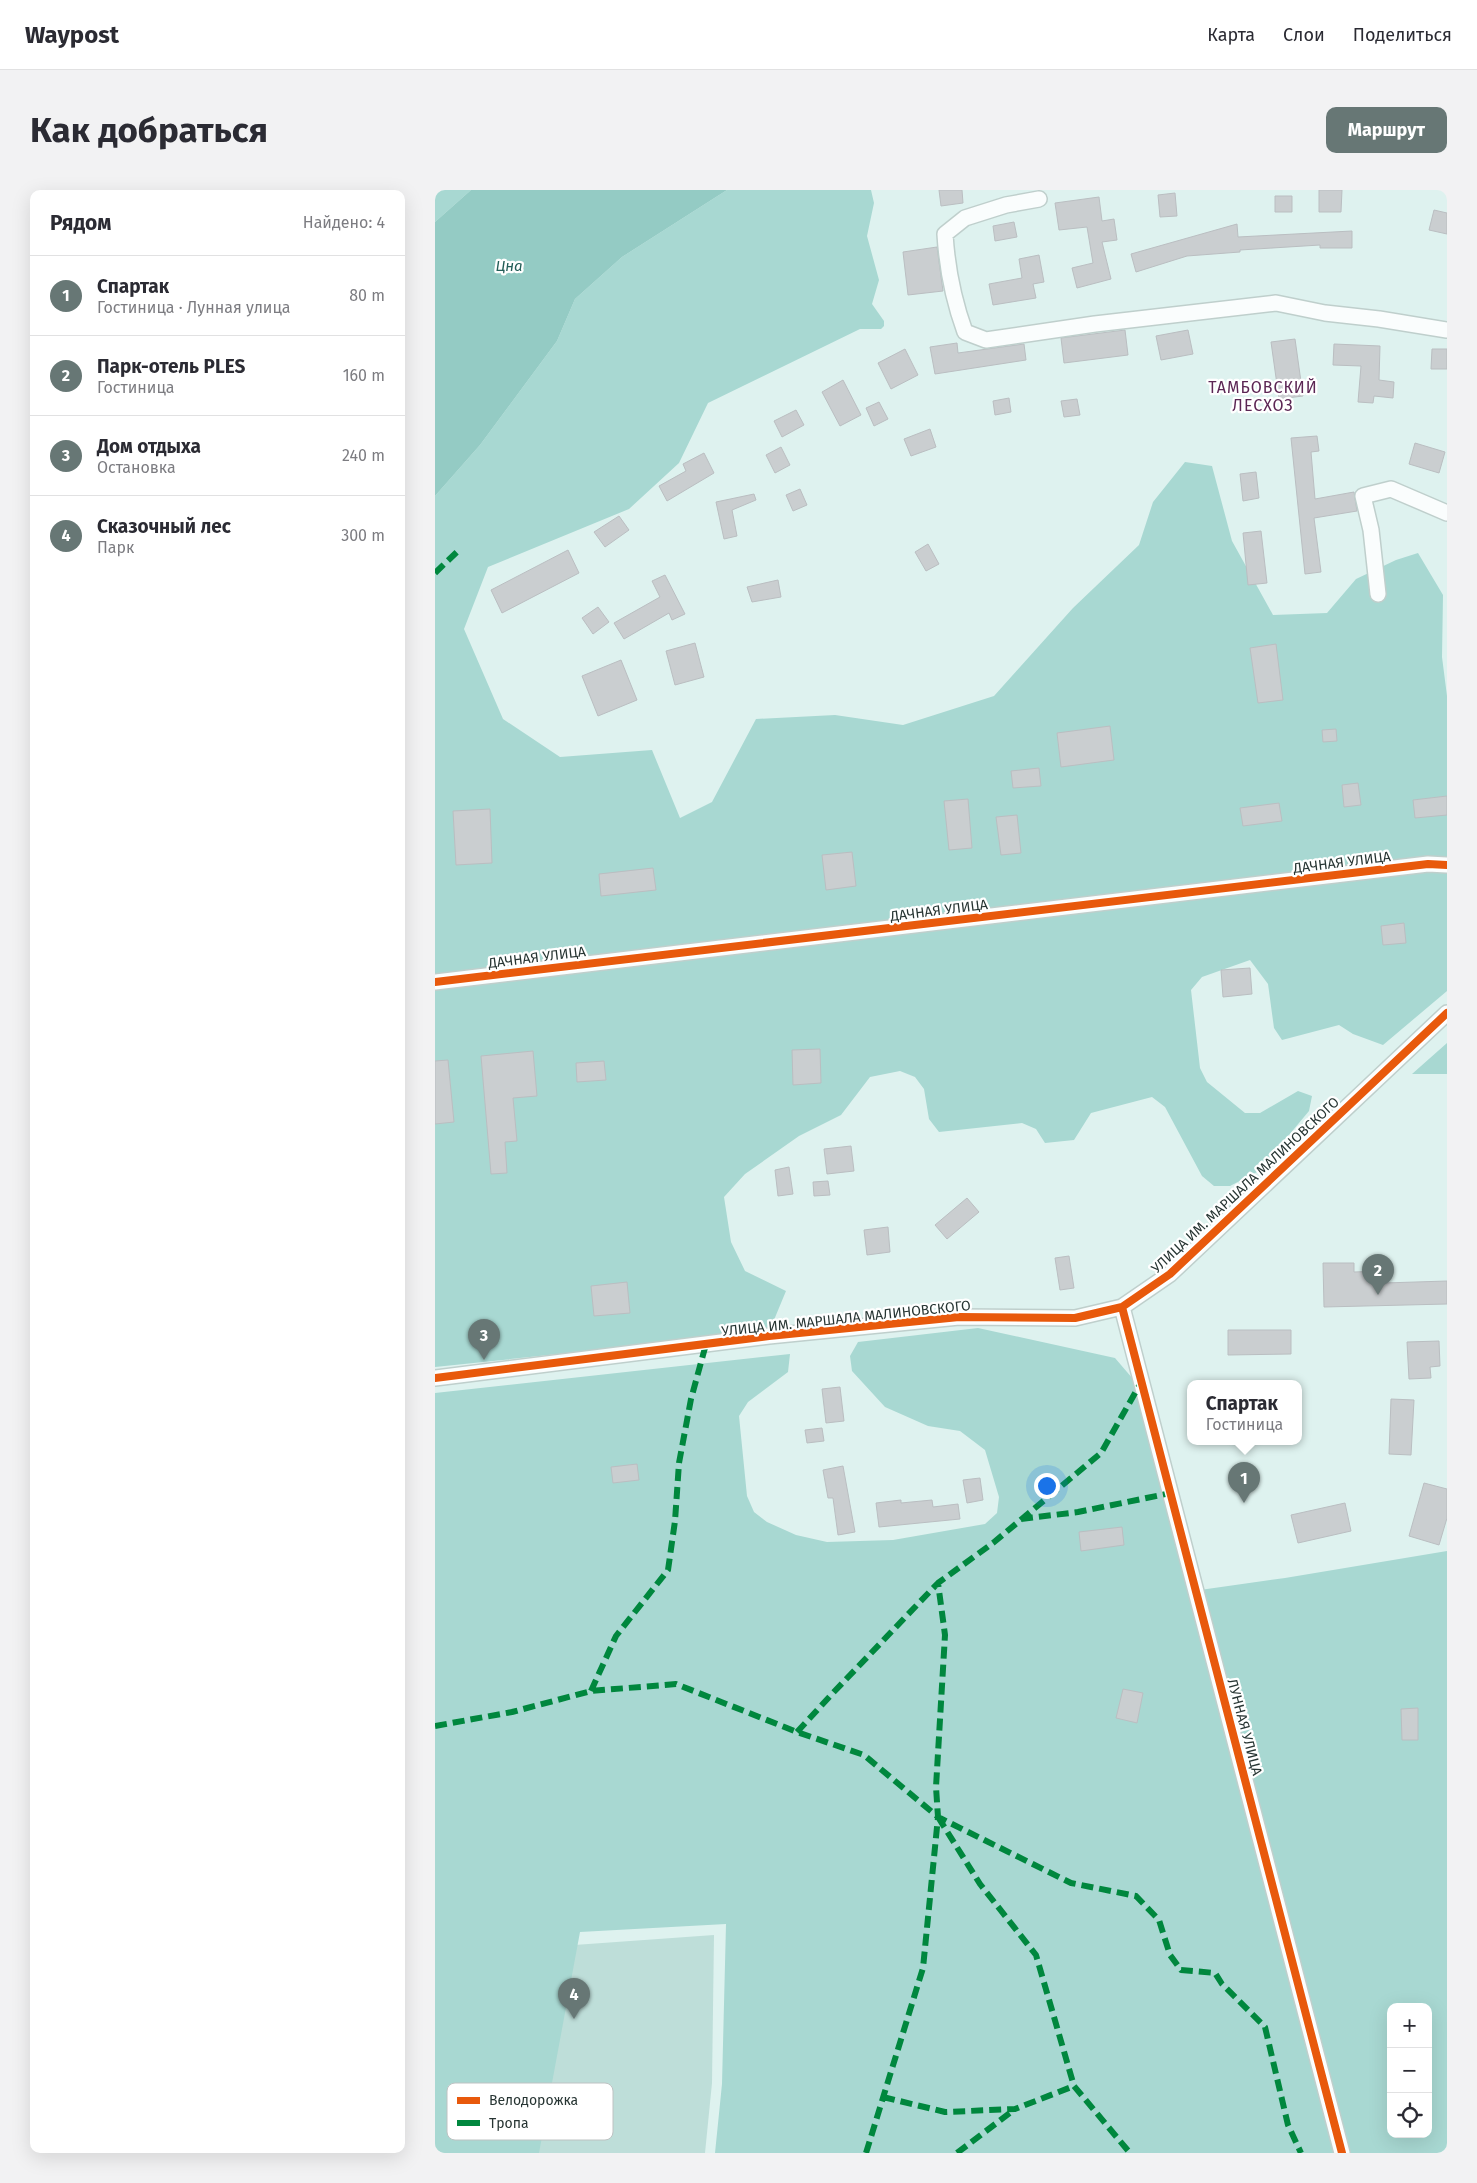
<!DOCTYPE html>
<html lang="ru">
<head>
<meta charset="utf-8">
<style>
  body { margin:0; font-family:"Fira Sans",sans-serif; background:#f2f2f3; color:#2b2b33 }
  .controls { position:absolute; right:15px; bottom:15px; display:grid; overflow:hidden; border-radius:10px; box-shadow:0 5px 20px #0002 }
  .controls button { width:45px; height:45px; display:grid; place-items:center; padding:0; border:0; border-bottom:1px solid #e1e1e2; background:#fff; color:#2b2b33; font:25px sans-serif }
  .you { position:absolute; left:611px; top:1295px; width:18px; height:18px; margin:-12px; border:4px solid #fff; border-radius:50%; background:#1a73e8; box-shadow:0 0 0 8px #1a73e833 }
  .badge { display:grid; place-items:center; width:32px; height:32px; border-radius:50%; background:#677775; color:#fff; font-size:16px; font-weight:700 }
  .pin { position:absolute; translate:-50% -41px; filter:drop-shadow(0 1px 2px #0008) }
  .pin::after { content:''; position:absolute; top:26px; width:18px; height:15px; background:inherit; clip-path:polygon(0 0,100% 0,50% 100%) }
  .popup { position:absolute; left:752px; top:1190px; width:115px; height:65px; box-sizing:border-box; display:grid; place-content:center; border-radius:10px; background:#fff; filter:drop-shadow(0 1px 4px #0005); font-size:16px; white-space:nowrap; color:#7c7c81 }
  .popup b { font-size:19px; color:#2b2b33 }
  .popup::after { content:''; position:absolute; left:50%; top:100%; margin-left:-10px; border:10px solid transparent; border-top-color:#fff }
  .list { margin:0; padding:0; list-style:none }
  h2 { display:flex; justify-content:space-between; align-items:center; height:65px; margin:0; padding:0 20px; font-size:21px }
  h2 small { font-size:16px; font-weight:400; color:#7c7c81 }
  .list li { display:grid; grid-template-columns:32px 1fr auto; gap:15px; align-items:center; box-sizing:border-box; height:80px; padding:0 20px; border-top:1px solid #e1e1e2 }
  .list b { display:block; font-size:19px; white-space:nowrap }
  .list p { margin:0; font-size:16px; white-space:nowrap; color:#7c7c81 }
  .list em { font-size:16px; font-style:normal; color:#7c7c81 }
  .icon { flex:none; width:28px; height:28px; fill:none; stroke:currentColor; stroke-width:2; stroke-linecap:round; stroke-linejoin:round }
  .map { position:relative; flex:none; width:1012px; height:1963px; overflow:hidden; border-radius:10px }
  header { display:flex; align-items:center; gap:30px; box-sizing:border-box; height:70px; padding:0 25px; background:#fff; border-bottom:1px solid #e1e1e2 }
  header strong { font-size:24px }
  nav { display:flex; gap:28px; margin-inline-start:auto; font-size:18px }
  .intro { display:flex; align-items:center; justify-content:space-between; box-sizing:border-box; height:120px; padding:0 30px }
  h1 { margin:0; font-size:35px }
  .button { padding:12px 22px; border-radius:10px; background:#677775; color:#fff; font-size:18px; font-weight:700 }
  main { display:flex; gap:30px; padding:0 30px }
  aside { flex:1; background:#fff; border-radius:10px; box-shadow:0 5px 20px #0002 }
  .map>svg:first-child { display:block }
</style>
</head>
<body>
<header>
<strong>Waypost</strong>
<nav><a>Карта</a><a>Слои</a><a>Поделиться</a></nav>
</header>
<div class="intro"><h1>Как добраться</h1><a class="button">Маршрут</a></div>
<main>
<aside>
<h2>Рядом<small>Найдено: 4</small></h2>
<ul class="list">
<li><span class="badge">1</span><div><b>Спартак</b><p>Гостиница · Лунная улица</p></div><em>80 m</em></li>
<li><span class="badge">2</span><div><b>Парк-отель PLES</b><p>Гостиница</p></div><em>160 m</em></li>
<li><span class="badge">3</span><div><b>Дом отдыха</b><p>Остановка</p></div><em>240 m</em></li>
<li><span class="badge">4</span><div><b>Сказочный лес</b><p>Парк</p></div><em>300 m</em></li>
</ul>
</aside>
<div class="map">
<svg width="1012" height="1963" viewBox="0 0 1012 1963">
  <rect width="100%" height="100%" fill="#def2ef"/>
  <path fill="#beded9" d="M 279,1745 L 277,1893 L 270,1963 L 0,1963 L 0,1765 Z"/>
  <path fill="#a8d8d2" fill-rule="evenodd" d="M 0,0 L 36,0 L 0,32 Z
    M 292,0 L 436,0 L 439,13 L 432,46 L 444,90 L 437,114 L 449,131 L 449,136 L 446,139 L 425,139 L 273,213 L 244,273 L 194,319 L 53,377 L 29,439 L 68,529 L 125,567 L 217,560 L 245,628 L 277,612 L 321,529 L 400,525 L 468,535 L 559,506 L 638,418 L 704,355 L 718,312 L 750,272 L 777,276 L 797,351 L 838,425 L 892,423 L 921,389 L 961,370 L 983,363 L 1008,405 L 1007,467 L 1012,506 L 1012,801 L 948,855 L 918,844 L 904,835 L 847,850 L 839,838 L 833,794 L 815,770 L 767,787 L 756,800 L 765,878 L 772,892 L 810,923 L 825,923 L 863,901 L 877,906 L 874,921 L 824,981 L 795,996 L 779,996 L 767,986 L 730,917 L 717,907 L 656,923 L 639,950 L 610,953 L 601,939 L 587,933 L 504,942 L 494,929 L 489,899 L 480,887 L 465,881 L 435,887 L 406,925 L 364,946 L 310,984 L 289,1007 L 296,1052 L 310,1081 L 351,1101 L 334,1142 L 0,1177 L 0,306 L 45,255 L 122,151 L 140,109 L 187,67 Z
    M 1012,853 L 1012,884 L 977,884 Z
    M 543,1138 L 680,1168 L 704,1196 L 716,1262 L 730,1299 L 758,1401 L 850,1388 L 1012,1361 L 1012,1963 L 280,1963 L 287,1894 L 291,1734 L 145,1742 L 104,1963 L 0,1963 L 0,1203 L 355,1164 L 353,1182 L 313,1212 L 304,1226 L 312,1306 L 319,1322 L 332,1332 L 361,1345 L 392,1352 L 458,1350 L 550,1334 L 562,1323 L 564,1307 L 550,1260 L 525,1241 L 493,1236 L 450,1217 L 417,1181 L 415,1166 L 423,1152 ZM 956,1817 L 993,1817 L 993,1944 L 956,1944 Z"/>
  <path fill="#94cbc4" d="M 36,0 L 292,0 L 187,67 L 140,109 L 122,151 L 45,255 L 0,306 L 0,32 Z"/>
  <path fill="#caced0" stroke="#babec1" d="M 504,0 L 527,0 L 528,13 L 506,16 Z
    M 884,0 L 907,0 L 906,22 L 884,22 Z
    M 740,3 L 742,26 L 725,27 L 723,5 Z
    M 840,6 L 857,6 L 857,22 L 840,22 Z
    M 664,7 L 667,31 L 679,29 L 682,50 L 667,52 L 676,89 L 642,98 L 637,78 L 658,73 L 652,37 L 624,40 L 620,13 Z
    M 999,20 L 1012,23 L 1012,44 L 994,40 Z
    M 579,32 L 582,47 L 560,51 L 558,36 Z
    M 802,34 L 803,47 L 917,41 L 917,58 L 885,58 L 885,55 L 805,60 L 805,62 L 752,66 L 701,82 L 696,64 Z
    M 502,57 L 508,101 L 473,105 L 468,62 Z
    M 604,65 L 609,92 L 598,94 L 601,108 L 558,115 L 554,94 L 587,88 L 584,69 Z
    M 690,140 L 693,165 L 629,173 L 626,148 Z
    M 753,140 L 758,164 L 726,170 L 721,146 Z
    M 860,149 L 868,206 L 844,209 L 836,152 Z
    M 522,153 L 523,163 L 589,154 L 591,170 L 500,184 L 495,157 Z
    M 899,154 L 945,156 L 944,190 L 959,192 L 958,208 L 939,206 L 938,213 L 923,212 L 926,176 L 898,175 Z
    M 470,159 L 483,185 L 456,199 L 443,173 Z
    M 997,159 L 1012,159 L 1012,179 L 996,179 Z
    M 408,190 L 426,225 L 405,236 L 387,202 Z
    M 574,208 L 576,222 L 560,225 L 558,211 Z
    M 642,209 L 645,225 L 629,227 L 626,211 Z
    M 444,212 L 453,229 L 439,236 L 431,218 Z
    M 361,220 L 369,235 L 347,247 L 339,231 Z
    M 495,239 L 501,257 L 476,266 L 469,249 Z
    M 882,246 L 884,261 L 876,262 L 880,309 L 919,302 L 922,321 L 879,328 L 886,382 L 870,384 L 856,248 Z
    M 980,253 L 1010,262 L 1004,283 L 974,274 Z
    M 346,257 L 355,275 L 340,283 L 331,265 Z
    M 269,263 L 279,283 L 232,311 L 224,296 L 251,281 L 248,274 Z
    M 821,282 L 824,308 L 808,311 L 805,284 Z
    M 365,299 L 372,315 L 358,321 L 351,305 Z
    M 319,304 L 321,310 L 297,320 L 302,346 L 289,349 L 281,312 Z
    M 184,326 L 194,340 L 170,357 L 159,342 Z
    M 826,341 L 832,393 L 813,395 L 808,343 Z
    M 493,354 L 504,374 L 491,381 L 480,362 Z
    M 133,360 L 144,383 L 67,423 L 56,400 Z
    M 230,385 L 250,424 L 237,430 L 234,423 L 189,449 L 179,433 L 225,407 L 217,391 Z
    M 343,390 L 346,407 L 317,412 L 312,397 Z
    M 163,417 L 174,432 L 158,444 L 147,428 Z
    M 260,453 L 269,487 L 240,495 L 231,461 Z
    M 841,454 L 848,510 L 823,513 L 815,458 Z
    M 186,470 L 202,510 L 163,526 L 147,486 Z
    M 675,536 L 679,570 L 626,577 L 622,543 Z
    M 901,539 L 902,551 L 888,552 L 887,540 Z
    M 604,578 L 606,596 L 578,598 L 576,581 Z
    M 923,593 L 926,615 L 909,617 L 907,595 Z
    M 1012,606 L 1012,625 L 980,628 L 978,610 Z
    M 533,609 L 537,658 L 514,660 L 509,611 Z
    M 844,613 L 847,631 L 808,636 L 805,618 Z
    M 55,619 L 57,673 L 21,675 L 18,621 Z
    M 582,625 L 586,663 L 566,665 L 561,627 Z
    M 417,662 L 421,696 L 391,700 L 387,665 Z
    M 218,678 L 221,700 L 166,706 L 164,684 Z
    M 969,733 L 971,753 L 948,755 L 946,736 Z
    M 815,778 L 817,804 L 788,807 L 786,780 Z
    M 385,859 L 386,893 L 358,895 L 357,860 Z
    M 98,861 L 102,906 L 78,908 L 82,951 L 70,952 L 72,983 L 56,984 L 46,866 Z
    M 13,870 L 19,932 L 0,934 L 0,871 Z
    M 169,871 L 171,890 L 142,892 L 141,873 Z
    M 416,956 L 419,981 L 392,984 L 389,959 Z
    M 354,977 L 358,1004 L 343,1006 L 340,980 Z
    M 393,991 L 395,1005 L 379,1006 L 378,992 Z
    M 532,1008 L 544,1022 L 512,1049 L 500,1035 Z
    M 453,1037 L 455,1062 L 432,1065 L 429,1040 Z
    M 634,1066 L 639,1098 L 625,1100 L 620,1068 Z
    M 888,1073 L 919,1073 L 919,1082 L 949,1081 L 949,1093 L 1012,1091 L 1012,1114 L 889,1117 Z
    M 192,1092 L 195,1123 L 159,1126 L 156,1096 Z
    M 793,1140 L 856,1140 L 856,1164 L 793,1165 Z
    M 1004,1151 L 1005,1176 L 995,1177 L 996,1188 L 974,1189 L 972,1152 Z
    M 405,1197 L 409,1231 L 391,1233 L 387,1199 Z
    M 956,1209 L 979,1210 L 976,1265 L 954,1264 Z
    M 387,1238 L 389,1251 L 372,1253 L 370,1240 Z
    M 202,1274 L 204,1290 L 178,1293 L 176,1277 Z
    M 408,1276 L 420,1342 L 403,1345 L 398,1308 L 393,1308 L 388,1280 Z
    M 545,1288 L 548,1310 L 532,1313 L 528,1290 Z
    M 989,1293 L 1012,1299 L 1012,1328 L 1004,1355 L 974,1346 Z
    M 466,1310 L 466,1313 L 497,1310 L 498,1317 L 523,1314 L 525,1329 L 444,1337 L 441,1313 Z
    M 910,1313 L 916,1341 L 863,1353 L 856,1325 Z
    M 687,1337 L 689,1355 L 646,1361 L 644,1342 Z
    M 688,1499 L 708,1503 L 702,1533 L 681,1528 Z
    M 983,1518 L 983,1550 L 967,1550 L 966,1519 Z"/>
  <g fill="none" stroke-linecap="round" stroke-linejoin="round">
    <defs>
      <path id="street" d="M 604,9 L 571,15 L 530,28 L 510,44 C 512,78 518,109 530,142 L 551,150 L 660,134 L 841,113 L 890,123 L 944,129 L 1012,140
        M 943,404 L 936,340 L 928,306 L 956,299 L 1012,323
        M 0,792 L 993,674 L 1012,675
        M 687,1117 L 907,1963
        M 0,1188 L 334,1146 L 524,1127 L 640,1128 L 687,1117 L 735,1084 L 1012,823"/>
    </defs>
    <use href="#street" stroke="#bfcfcc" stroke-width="18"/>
    <use href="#street" stroke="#fafdfd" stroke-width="15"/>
    <path stroke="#00873e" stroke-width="6" stroke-dasharray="12 6" stroke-linecap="butt" d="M 0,383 L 25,359
      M 586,1329 L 643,1322 L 736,1303
      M 156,1501 L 181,1446 L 233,1380 L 240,1331 L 244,1273 L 256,1209 L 271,1154
      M 0,1536 L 77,1522 L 156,1501 L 241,1494 L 362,1542 L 429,1565 L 503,1627 L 636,1693 L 701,1706 L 724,1730 L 735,1765 L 746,1780 L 780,1783 L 787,1794 L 830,1837 L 853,1935 L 866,1963
      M 362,1542 L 396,1505 L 503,1393
      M 503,1627 L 545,1694 L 601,1765 L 639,1896 L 695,1963
      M 448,1907 L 510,1922 L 580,1919 L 639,1896
      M 431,1963 L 488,1778 L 503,1627 L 501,1597 L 510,1445 L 503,1393 L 558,1353 L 666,1263 L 704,1196 L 708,1195
      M 522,1963 L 580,1919"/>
    <defs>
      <path id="cycleway" d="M 0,792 L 993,674 L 1012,675
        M 687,1117 L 907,1963
        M 0,1188 L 334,1146 L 524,1127 L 640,1128 L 687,1117 L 735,1084 L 1012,823"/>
    </defs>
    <use href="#cycleway" stroke="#fff" stroke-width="11"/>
    <use href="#cycleway" stroke="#e8590c" stroke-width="8"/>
  </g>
  <g text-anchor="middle" stroke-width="4.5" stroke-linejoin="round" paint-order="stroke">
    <g font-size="14" fill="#273533" stroke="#fff">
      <text transform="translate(907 672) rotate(-7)" y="5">ДАЧНАЯ УЛИЦА</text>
      <text transform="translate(504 720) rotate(-7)" y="5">ДАЧНАЯ УЛИЦА</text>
      <text transform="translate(102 767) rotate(-7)" y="5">ДАЧНАЯ УЛИЦА</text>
      <text transform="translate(810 995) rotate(-43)" y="5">УЛИЦА ИМ. МАРШАЛА МАЛИНОВСКОГО</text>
      <text transform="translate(411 1128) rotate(-6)" y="5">УЛИЦА ИМ. МАРШАЛА МАЛИНОВСКОГО</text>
      <text transform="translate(810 1537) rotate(75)" y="5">ЛУННАЯ УЛИЦА</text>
    </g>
    <g font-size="15" font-style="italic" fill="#225d57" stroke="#fff">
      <text x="74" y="81">Цна</text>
    </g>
    <g font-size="16" letter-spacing="1" fill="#5b2654" stroke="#fff">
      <text x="828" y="203">ТАМБОВСКИЙ<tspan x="828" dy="18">ЛЕСХОЗ</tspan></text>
    </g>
  </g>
  <rect x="12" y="1893" width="166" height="57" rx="8" fill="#fff" stroke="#bec2c2" stroke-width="1"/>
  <rect x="22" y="1907" width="23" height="7" fill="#e8590c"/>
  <rect x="22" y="1930" width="23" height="6" fill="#00873e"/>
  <g font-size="14" fill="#273533">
    <text x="54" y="1915">Велодорожка</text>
    <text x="54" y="1938">Тропа</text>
  </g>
</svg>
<div class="controls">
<button>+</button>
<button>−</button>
<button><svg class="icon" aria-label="locate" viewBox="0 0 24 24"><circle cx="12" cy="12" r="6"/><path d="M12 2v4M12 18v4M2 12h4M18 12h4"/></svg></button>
</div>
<div class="you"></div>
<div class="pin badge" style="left:809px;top:1313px">1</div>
<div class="popup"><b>Спартак</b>Гостиница</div>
<div class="pin badge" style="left:943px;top:1105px">2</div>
<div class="pin badge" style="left:49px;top:1170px">3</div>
<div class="pin badge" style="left:139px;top:1829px">4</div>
</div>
</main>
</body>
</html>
